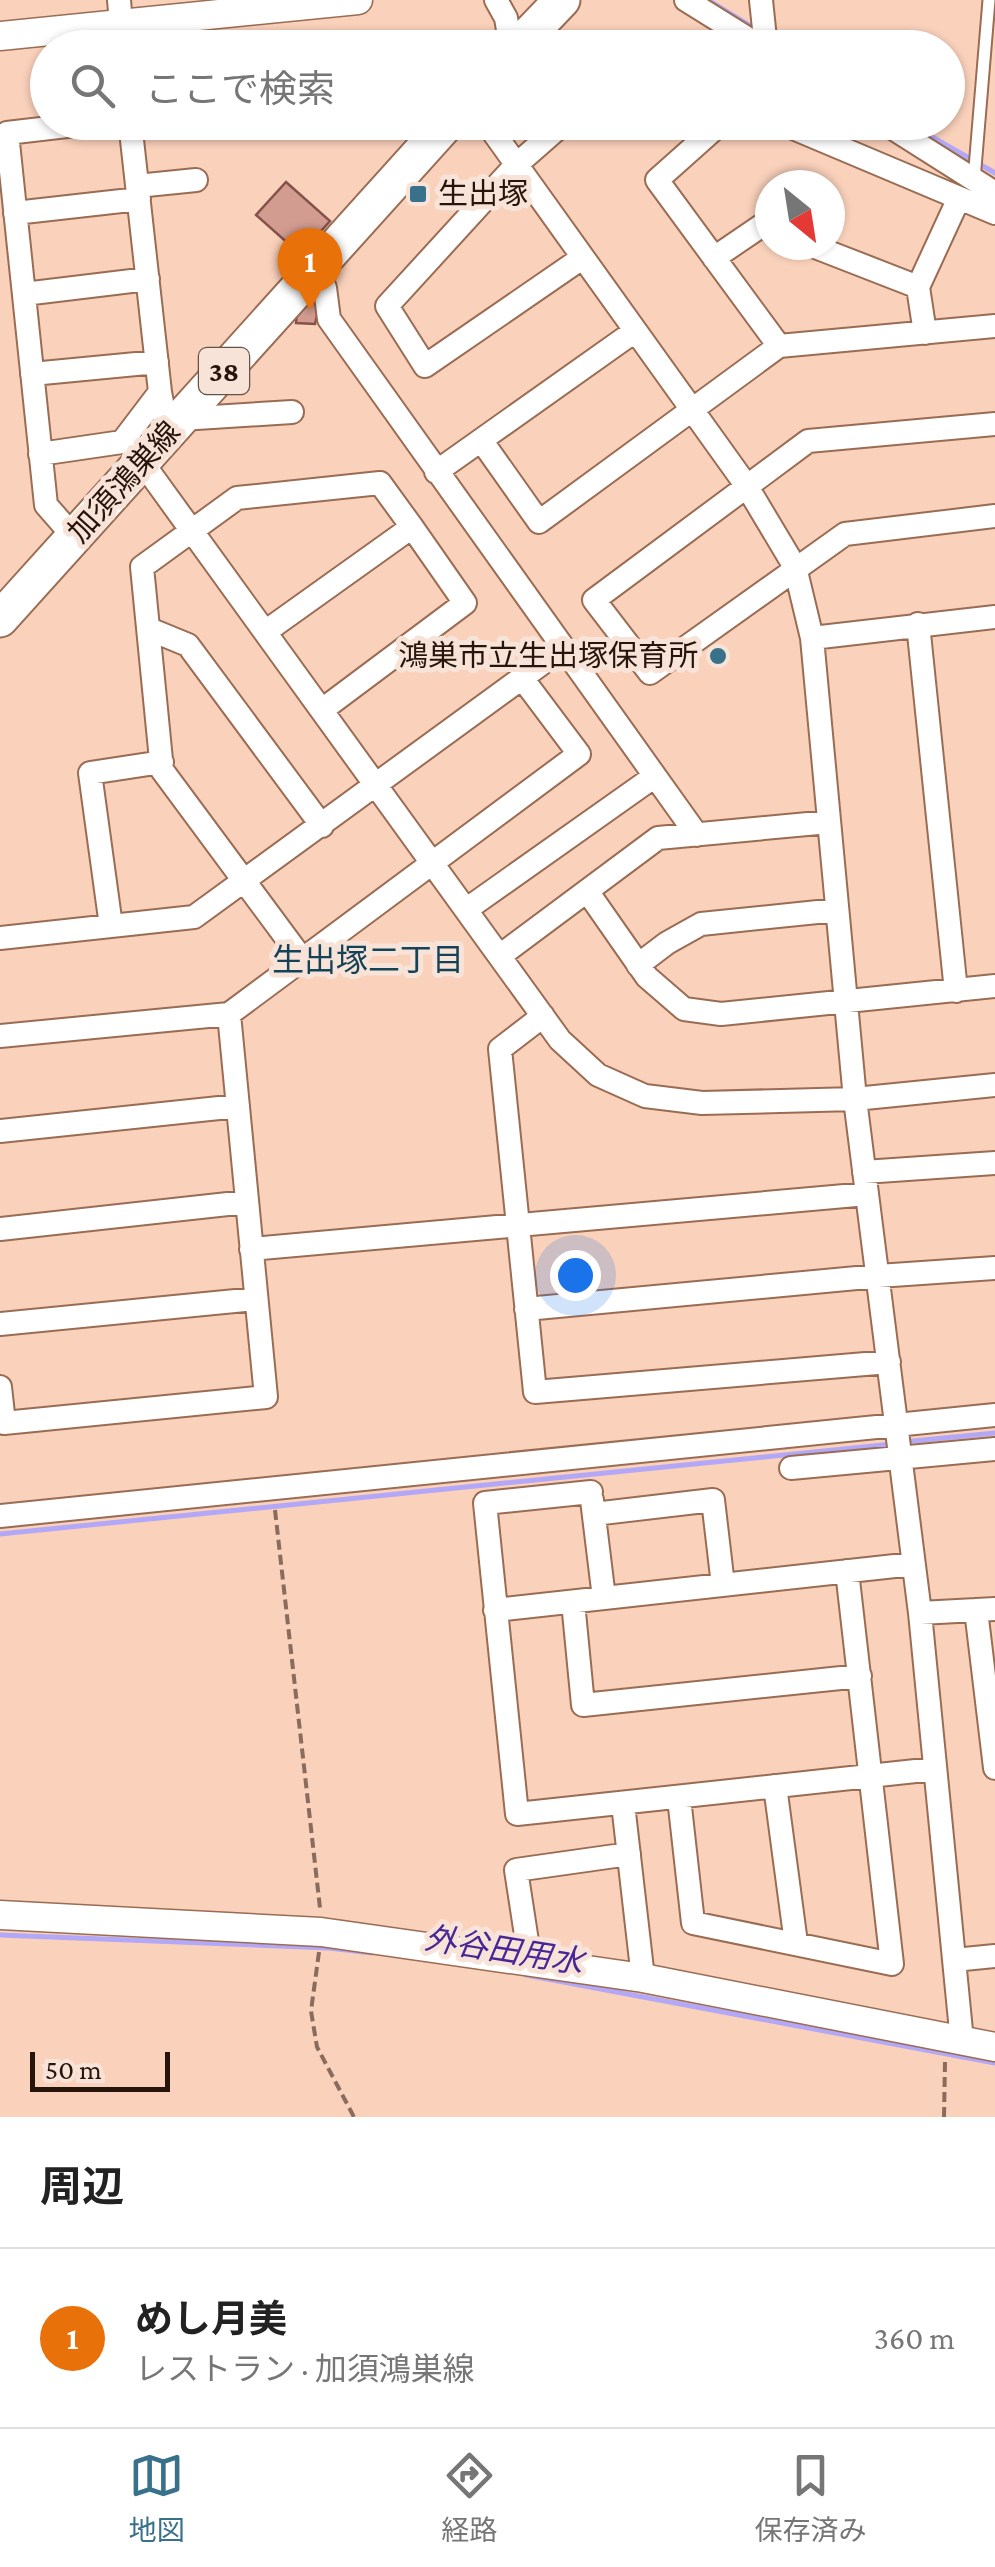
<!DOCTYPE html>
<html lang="ja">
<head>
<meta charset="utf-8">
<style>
  body { margin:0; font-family:"Crimson Pro","Noto Sans JP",serif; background:#f2f2f2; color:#222 }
  .compass { position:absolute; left:755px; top:170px; width:90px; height:90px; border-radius:50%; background:#fff; box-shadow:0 2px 8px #0004; rotate:150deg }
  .scale { position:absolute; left:30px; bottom:25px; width:140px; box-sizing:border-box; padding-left:10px; border:5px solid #27150b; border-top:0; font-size:28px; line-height:35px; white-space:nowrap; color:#27150b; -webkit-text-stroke:8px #f8e3d8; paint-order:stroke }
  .you { position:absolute; left:575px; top:1275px; width:35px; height:35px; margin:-25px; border:8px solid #fff; border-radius:50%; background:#1a73e8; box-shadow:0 0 0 15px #1a73e833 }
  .badge { display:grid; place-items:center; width:65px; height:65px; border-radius:50%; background:#39718b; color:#fff; font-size:32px; font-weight:700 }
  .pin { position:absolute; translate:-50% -82px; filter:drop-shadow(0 2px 5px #0008) }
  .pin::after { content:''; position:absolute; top:52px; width:35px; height:30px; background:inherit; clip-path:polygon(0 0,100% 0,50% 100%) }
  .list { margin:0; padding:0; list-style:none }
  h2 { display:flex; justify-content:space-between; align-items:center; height:130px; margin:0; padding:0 40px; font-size:42px }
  h2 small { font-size:32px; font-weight:400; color:#767676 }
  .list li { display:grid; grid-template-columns:65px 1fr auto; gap:30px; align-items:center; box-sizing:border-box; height:180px; padding:0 40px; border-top:2px solid #e0e0e0 }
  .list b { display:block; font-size:38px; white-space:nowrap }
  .list p { margin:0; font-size:32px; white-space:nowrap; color:#767676 }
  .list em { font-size:32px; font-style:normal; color:#767676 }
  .icon { flex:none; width:55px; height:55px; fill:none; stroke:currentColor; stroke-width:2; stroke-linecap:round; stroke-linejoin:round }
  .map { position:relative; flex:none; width:995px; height:2117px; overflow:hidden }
  .search { position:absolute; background:#fff; box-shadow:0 2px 8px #0004; left:30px; right:30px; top:30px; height:110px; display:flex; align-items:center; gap:25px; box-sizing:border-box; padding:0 35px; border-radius:55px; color:#767676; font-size:38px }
  .sheet { height:310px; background:#fff }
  nav { display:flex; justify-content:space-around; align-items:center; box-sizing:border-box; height:140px; border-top:2px solid #e0e0e0; background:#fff; font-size:28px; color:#767676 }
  nav a { display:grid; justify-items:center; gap:5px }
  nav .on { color:#39718b }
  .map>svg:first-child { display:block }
</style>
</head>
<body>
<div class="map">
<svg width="995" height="2117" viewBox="0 0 995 2117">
  <rect width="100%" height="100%" fill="#fad1bb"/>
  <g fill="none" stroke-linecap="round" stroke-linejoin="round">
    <path stroke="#b3a7f7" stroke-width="5" d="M 708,0 L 757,30
      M 771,39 L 785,48
      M 906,122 L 995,173
      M 903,1442 L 995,1433
      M 0,1534 L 893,1444
      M 0,1935 L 329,1948 L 372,1953
      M 526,1975 L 995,2063"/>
  </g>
  <path fill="#d39c91" stroke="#84524a" stroke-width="2.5" d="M 286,182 L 330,221 L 300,254 L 256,215 Z
    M 309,299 L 320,302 L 315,324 L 296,323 L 297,312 Z"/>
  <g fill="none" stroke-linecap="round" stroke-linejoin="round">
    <defs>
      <path id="service" d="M 974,180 L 989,0"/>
      <path id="minor" d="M 119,0 L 123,48
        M 496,0 L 506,18 L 511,48
        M 686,0 L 763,48
        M 761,0 L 766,48
        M 130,122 L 160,392 L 168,433
        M 486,122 L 746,485 L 795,567 L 812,638 L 855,1099 L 920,1613 L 962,2041
        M 565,122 L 516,165 L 387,306 L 425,366 L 582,258
        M 722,122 L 657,180 L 779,346
        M 779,122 L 995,213
        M 883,122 L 995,193
        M 137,186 L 196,180
        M 15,213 L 139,199
        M 810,245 L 918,287
        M 714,258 L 761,226 L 770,229
        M 317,268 L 325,288 L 329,319 L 697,835
        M 24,294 L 148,279
        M 925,333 L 918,287 L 959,198
        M 32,374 L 157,362
        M 181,419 L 292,412
        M 995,424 L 808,441 L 594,600 L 650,673 L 845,534 L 995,516
        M 481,440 L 539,522 L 779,346 L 995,326
        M 40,454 L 122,442 L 160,392
        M 142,462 L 560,1040 L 598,1075 L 645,1096 L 702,1103 L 855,1099 L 995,1085
        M 436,472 L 635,331
        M 74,537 L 46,505 L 7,133 L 101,122
        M 918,624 L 956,991
        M 149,629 L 188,645 L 322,826
        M 265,632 L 412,527 L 465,603 L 322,710
        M 812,638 L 995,617
        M 587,891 L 647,977 L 684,1009 L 721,1014 L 995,986
        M 467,909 L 655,776
        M 111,926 L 90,773 L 162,762
        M 0,938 L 194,917 L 563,648
        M 501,955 L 658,838 L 829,822
        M 302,959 L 162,770 L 142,567 L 237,498 L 380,483 L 412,527
        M 638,965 L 667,943 L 701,924 L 837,910
        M 543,1016 L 500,1049 L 535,1392 L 889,1362
        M 0,1036 L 229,1014 L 579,754 L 522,678
        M 0,1131 L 238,1106
        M 864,1172 L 995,1163
        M 0,1229 L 246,1202
        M 251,1249 L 867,1194
        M 526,1309 L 878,1276 L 995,1268
        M 0,1324 L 256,1299
        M 0,1387 L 4,1423 L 266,1397 L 229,1014
        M 791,1468 L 995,1449
        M 591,1492 L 485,1503 L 517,1814 L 934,1769
        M 592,1500 L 604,1598
        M 594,1514 L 713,1500 L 723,1585
        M 0,1516 L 995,1415
        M 573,1602 L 583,1705 L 860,1676
        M 495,1610 L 913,1564
        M 976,1610 L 995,1768
        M 920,1613 L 995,1609
        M 775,1786 L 796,1943
        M 679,1798 L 693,1923 L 892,1964 L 847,1571
        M 623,1804 L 643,1978
        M 954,1960 L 995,1956
        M 530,1961 L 516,1870 L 629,1854"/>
      <path id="tertiary" d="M 0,36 L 358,0
        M 0,1915 L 321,1932 L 643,1978 L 995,2047"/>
      <path id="primary" d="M 516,48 L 562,0
        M 0,619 L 448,122"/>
    </defs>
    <use href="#service" stroke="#996c53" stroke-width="15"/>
    <use href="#minor" stroke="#996c53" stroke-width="26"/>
    <use href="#tertiary" stroke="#996c53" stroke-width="31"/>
    <use href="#primary" stroke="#996c53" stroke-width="39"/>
    <path stroke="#896c5d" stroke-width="4" stroke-dasharray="10 5" stroke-linecap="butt" d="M 275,1510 L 320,1908
      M 319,1952 L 311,2011 L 317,2047 L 354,2117
      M 944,2117 L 945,2062"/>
    <use href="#service" stroke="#fff" stroke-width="11"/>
    <use href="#minor" stroke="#fff" stroke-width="22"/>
    <use href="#tertiary" stroke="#fff" stroke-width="28"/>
    <use href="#primary" stroke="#fff" stroke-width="35"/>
  </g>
  <g fill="#39718b" stroke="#f8e3d8" stroke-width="4">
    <rect x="408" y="184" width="20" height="20" rx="5"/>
    <circle cx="718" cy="656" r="10"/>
  </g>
  <g text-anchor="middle" stroke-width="10" stroke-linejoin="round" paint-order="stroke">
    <rect fill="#f8e3d8" stroke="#665348" stroke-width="2.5" x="199" y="348" width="50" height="46" rx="8"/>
    <g font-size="28" font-weight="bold" fill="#27150b">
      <text x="224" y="381">38</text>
    </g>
    <g font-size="30" fill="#27150b" stroke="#f8e3d8" text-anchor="start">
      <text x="438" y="204">生出塚</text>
      <text x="698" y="666" text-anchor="end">鴻巣市立生出塚保育所</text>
    </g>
    <g font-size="30" fill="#27150b" stroke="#f8e3d8">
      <text transform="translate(124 482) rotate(-48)" y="10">加須鴻巣線</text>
    </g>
    <g font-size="32" fill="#144256" stroke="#f8e3d8">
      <text x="368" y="971">生出塚二丁目</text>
    </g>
    <g font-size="32" font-style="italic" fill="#492696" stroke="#f8e3d8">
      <text transform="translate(504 1950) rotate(9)" y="11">外谷田用水</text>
    </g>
  </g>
</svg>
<svg class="compass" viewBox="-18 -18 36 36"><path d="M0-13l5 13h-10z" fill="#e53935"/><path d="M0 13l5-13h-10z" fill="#767676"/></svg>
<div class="scale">50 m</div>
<div class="you"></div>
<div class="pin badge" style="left:310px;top:310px;background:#e8710a">1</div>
<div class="search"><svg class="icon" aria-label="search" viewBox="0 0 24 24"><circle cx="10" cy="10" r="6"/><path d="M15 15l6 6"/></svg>ここで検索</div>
</div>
<section class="sheet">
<h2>周辺<small></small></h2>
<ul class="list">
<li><span class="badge" style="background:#e8710a">1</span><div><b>めし月美</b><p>レストラン · 加須鴻巣線</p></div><em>360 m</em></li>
</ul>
</section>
<nav>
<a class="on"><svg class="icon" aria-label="map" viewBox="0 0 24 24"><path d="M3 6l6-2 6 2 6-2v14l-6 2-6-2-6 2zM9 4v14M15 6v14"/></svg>地図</a>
<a><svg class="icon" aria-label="directions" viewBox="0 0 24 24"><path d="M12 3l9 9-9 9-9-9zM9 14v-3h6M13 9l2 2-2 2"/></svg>経路</a>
<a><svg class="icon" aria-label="saved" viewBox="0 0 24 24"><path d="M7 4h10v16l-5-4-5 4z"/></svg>保存済み</a>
</nav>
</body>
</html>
